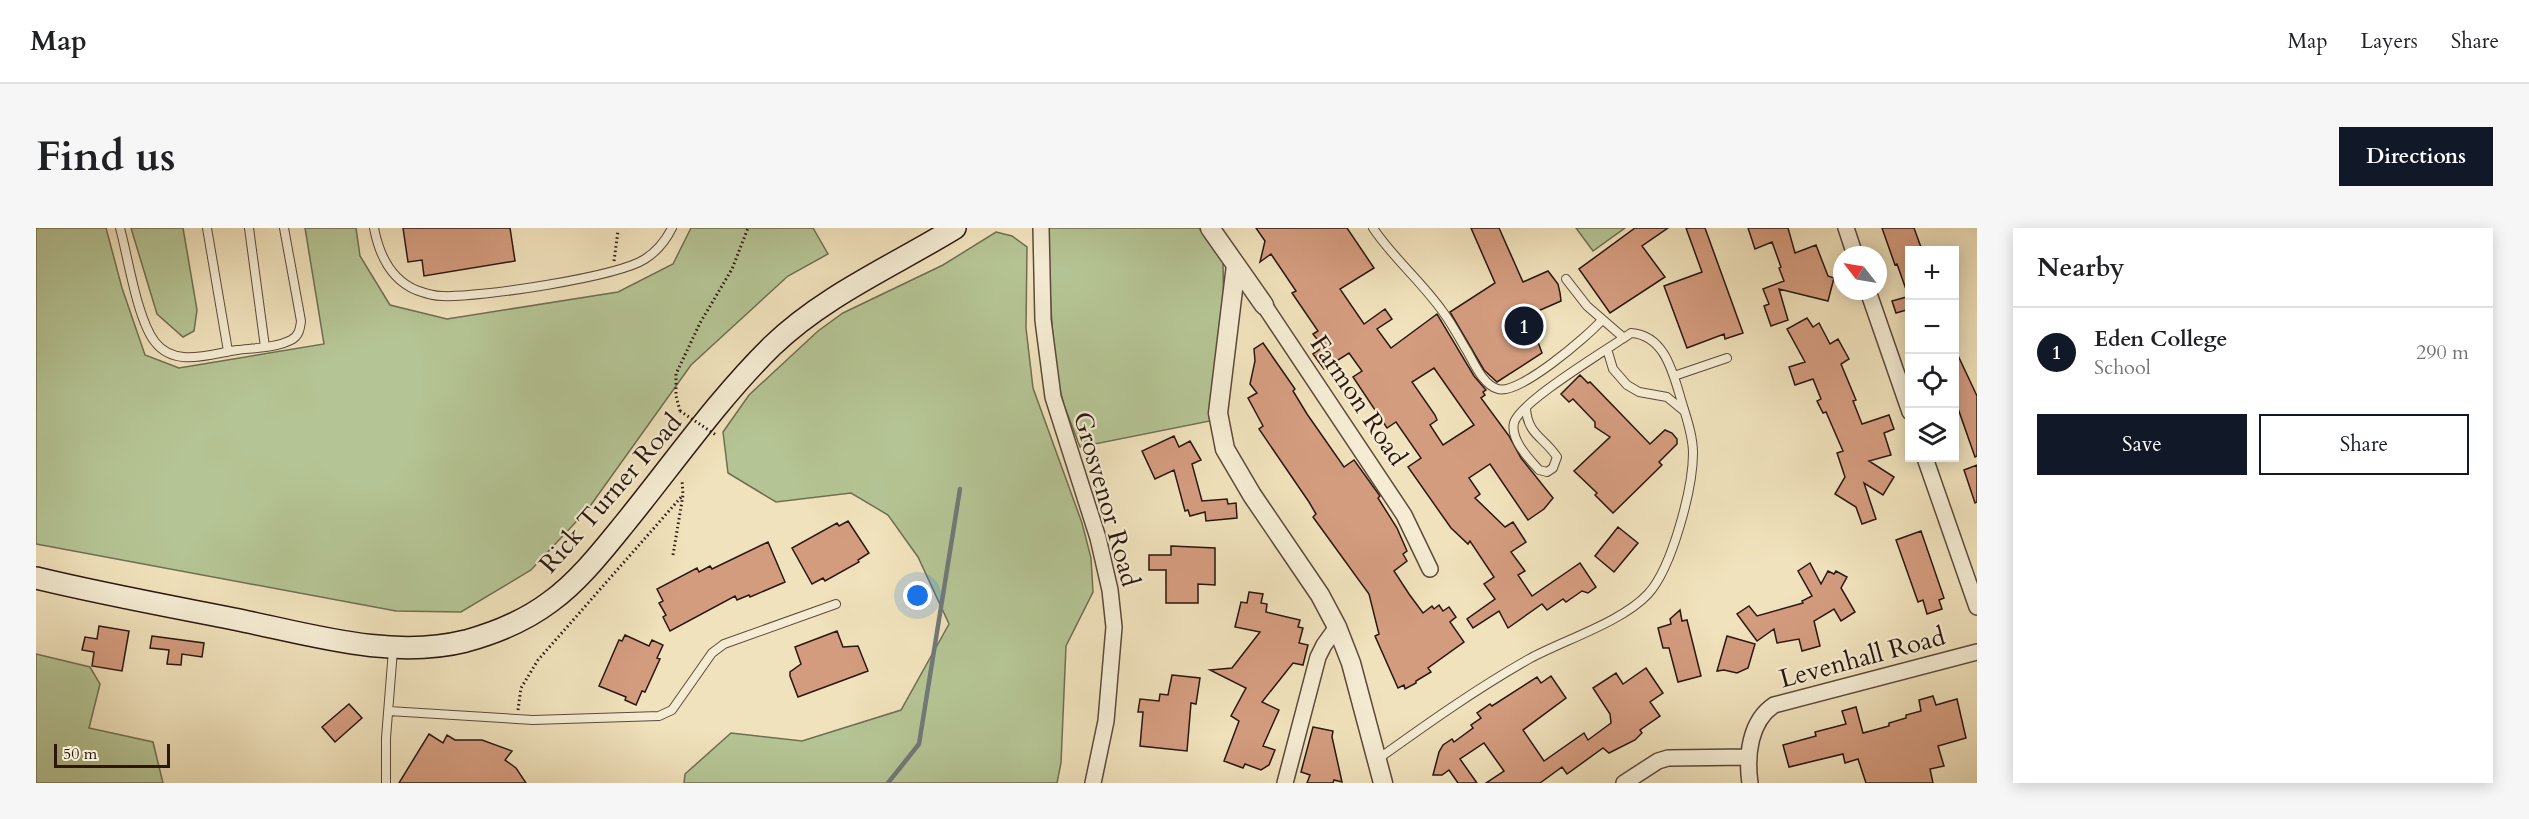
<!DOCTYPE html>
<html lang="en">
<head>
<meta charset="utf-8">
<style>
  body { margin:0; font-family:Cardo,serif; background:#f6f6f6; color:#202124 }
  .controls { position:absolute; right:18px; top:18px; display:grid; overflow:hidden; border-radius:0px; box-shadow:0 3px 15px #0003 }
  .controls button { width:54px; height:54px; display:grid; place-items:center; padding:0; border:0; border-bottom:2px solid #e0e0e0; background:#fff; color:#202124; font:30px sans-serif }
  .compass { position:absolute; left:1797px; top:18px; width:54px; height:54px; border-radius:50%; background:#fff; box-shadow:0 3px 15px #0003; rotate:301deg }
  .scale { position:absolute; left:18px; bottom:15px; width:116px; box-sizing:border-box; padding-left:6px; border:3px solid #2a1710; border-top:0; font-size:16px; line-height:21px; white-space:nowrap; color:#2a1710; -webkit-text-stroke:4px #f5ecd3; paint-order:stroke }
  .you { position:absolute; left:882px; top:368px; width:21px; height:21px; margin:-15px; border:4px solid #fff; border-radius:50%; background:#1a73e8; box-shadow:0 0 0 9px #1a73e833 }
  .badge { display:grid; place-items:center; width:39px; height:39px; border-radius:50%; background:#111827; color:#fff; font-size:20px; font-weight:700 }
  .pin { position:absolute; translate:-50% -50%; border:3px solid #fff; box-shadow:0 2px 6px #0006 }
  .list { margin:0; padding:0; list-style:none }
  h2 { display:flex; justify-content:space-between; align-items:center; height:78px; margin:0; padding:0 24px; font-size:26px }
  h2 small { font-size:20px; font-weight:400; color:#757577 }
  .list li { display:grid; grid-template-columns:39px 1fr auto; gap:18px; align-items:center; box-sizing:border-box; height:90px; padding:0 24px; border-top:2px solid #e0e0e0 }
  .list b { display:block; font-size:22px; white-space:nowrap }
  .list p { margin:0; font-size:20px; white-space:nowrap; color:#757577 }
  .list em { font-size:20px; font-style:normal; color:#757577 }
  .actions { display:flex; gap:12px; padding:18px 24px }
  .actions a { flex:1; padding:14px 0; border:2px solid #111827; border-radius:0px; text-align:center; font-size:21px; color:#111827 }
  .actions .main { background:#111827; color:#fff }
  .icon { flex:none; width:33px; height:33px; fill:none; stroke:currentColor; stroke-width:2; stroke-linecap:round; stroke-linejoin:round }
  .map { position:relative; flex:none; width:1941px; height:555px; overflow:hidden; border-radius:0px }
  header { display:flex; align-items:center; gap:36px; box-sizing:border-box; height:84px; padding:0 30px; background:#fff; border-bottom:2px solid #e0e0e0 }
  header strong { font-size:28px }
  nav { display:flex; gap:33px; margin-inline-start:auto; font-size:21px }
  .intro { display:flex; align-items:center; justify-content:space-between; box-sizing:border-box; height:144px; padding:0 36px }
  h1 { margin:0; font-size:42px }
  .button { padding:15px 27px; border-radius:0px; background:#111827; color:#fff; font-size:21px; font-weight:700 }
  main { display:flex; gap:36px; padding:0 36px }
  aside { flex:1; background:#fff; border-radius:0px; box-shadow:0 3px 15px #0003 }
  .map>svg:first-child { display:block }
</style>
</head>
<body>
<header>
<strong>Map</strong>
<nav><a>Map</a><a>Layers</a><a>Share</a></nav>
</header>
<div class="intro"><h1>Find us</h1><a class="button">Directions</a></div>
<main>
<div class="map">
<svg width="1941" height="555" viewBox="0 0 1941 555">
  <rect width="100%" height="100%" fill="#f0e2bc"/>
  <filter id="stains"><feTurbulence type="fractalNoise" baseFrequency=".00333" numOctaves="4"/><feColorMatrix values="0 0 0 0 .2 0 0 0 0 .09 0 0 0 0 .02 0 0 0 .5 -.17"/></filter>
  <radialGradient id="worn" r=".72"><stop offset=".6" stop-color="#630" stop-opacity="0"/><stop offset="1" stop-color="#630" stop-opacity=".3"/></radialGradient>
  <path fill="#b5c494" stroke="#706e52" stroke-width="1.5" d="M 0,0 L 70,0 L 86,60 L 109,127 L 143,140 L 288,116 L 269,0 L 320,0 L 324,28 L 354,77 L 411,91 L 582,64 L 637,36 L 655,0 L 777,0 L 792,26 L 752,48 L 655,137 L 552,281 L 495,342 L 425,384 L 360,383 L 0,316 Z
    M 95,0 L 147,0 L 161,82 L 158,103 L 147,109 L 121,86 Z
    M 1010,0 L 1163,0 L 1187,34 L 1188,93 L 1176,158 L 1174,193 L 1044,219 L 1028,177 L 1019,144 Z
    M 1540,0 L 1589,0 L 1557,23 Z
    M 960,4 L 976,8 L 991,19 L 990,100 L 997,160 L 1046,295 L 1055,330 L 1057,364 L 1030,418 L 1025,535 L 1021,555 L 648,555 L 649,546 L 695,505 L 766,513 L 865,482 L 913,396 L 882,329 L 852,287 L 815,265 L 740,274 L 692,245 L 687,204 L 713,167 L 782,103 L 807,85 L 907,37 Z
    M 0,426 L 54,439 L 64,456 L 53,500 L 117,514 L 127,555 L 0,555 Z"/>
  <g fill="none" stroke-linecap="round" stroke-linejoin="round">
    <path stroke="#717978" stroke-width="4.5" d="M 852,555 L 883,516 L 924,261"/>
  </g>
  <path fill="#d49c7f" stroke="#2a1710" stroke-width="1.5" fill-rule="evenodd" d="M 367,0 L 474,0 L 479,33 L 388,48 L 386,32 L 372,34 Z
    M 1220,0 L 1311,0 L 1338,40 L 1304,61 L 1328,96 L 1349,81 L 1356,91 L 1341,101 L 1355,120 L 1401,86 L 1438,148 L 1450,162 L 1447,164 L 1449,167 L 1445,170 L 1473,208 L 1485,230 L 1517,270 L 1508,281 L 1492,292 L 1454,236 L 1433,250 L 1444,266 L 1439,270 L 1469,299 L 1477,294 L 1490,314 L 1475,324 L 1489,343 L 1482,347 L 1496,368 L 1544,335 L 1560,359 L 1552,365 L 1546,363 L 1530,374 L 1527,371 L 1511,382 L 1506,376 L 1472,400 L 1463,383 L 1437,400 L 1431,391 L 1459,371 L 1448,356 L 1458,349 L 1434,313 L 1432,316 L 1415,300 L 1372,239 L 1385,230 L 1360,194 L 1351,200 L 1317,149 L 1326,143 L 1313,125 L 1288,141 L 1277,126 L 1287,119 L 1277,106 L 1282,103 L 1256,65 L 1260,63 L 1235,26 L 1224,34 L 1229,13 ZM 1398,140 L 1438,197 L 1407,217 L 1394,197 L 1401,192 L 1399,187 L 1376,154 Z
    M 1435,0 L 1463,0 L 1487,54 L 1512,43 L 1522,56 L 1524,65 L 1525,73 L 1486,90 L 1502,114 L 1506,125 L 1461,154 L 1448,142 L 1414,84 L 1459,55 Z
    M 1599,0 L 1632,0 L 1606,18 L 1629,49 L 1574,85 L 1543,41 Z
    M 1650,0 L 1669,0 L 1707,105 L 1689,111 L 1688,106 L 1651,120 L 1628,58 L 1666,44 Z
    M 1712,0 L 1752,0 L 1759,25 L 1780,17 L 1792,48 L 1798,50 L 1792,73 L 1743,61 L 1752,92 L 1735,98 L 1728,78 L 1733,76 L 1727,61 L 1748,53 L 1743,40 L 1745,39 L 1736,14 L 1719,21 Z
    M 1846,0 L 1878,0 L 1886,22 L 1874,22 L 1874,66 L 1872,67 L 1861,36 L 1859,37 Z
    M 1874,68 L 1874,81 L 1860,85 L 1856,73 Z
    M 1771,90 L 1777,99 L 1783,95 L 1794,116 L 1802,111 L 1813,131 L 1805,136 L 1820,172 L 1817,173 L 1826,196 L 1853,187 L 1858,201 L 1848,205 L 1855,227 L 1833,233 L 1858,249 L 1847,267 L 1828,255 L 1840,291 L 1826,296 L 1820,279 L 1799,266 L 1809,249 L 1801,225 L 1807,223 L 1790,184 L 1787,185 L 1781,173 L 1785,171 L 1777,151 L 1759,157 L 1753,139 L 1769,134 L 1751,101 Z
    M 1227,115 L 1259,161 L 1257,163 L 1271,186 L 1308,239 L 1318,232 L 1344,268 L 1342,270 L 1361,300 L 1371,323 L 1367,326 L 1371,333 L 1358,343 L 1373,366 L 1387,385 L 1396,378 L 1398,381 L 1403,377 L 1407,383 L 1413,379 L 1420,389 L 1414,394 L 1428,414 L 1392,440 L 1395,444 L 1380,453 L 1380,455 L 1369,461 L 1368,457 L 1362,460 L 1339,408 L 1343,406 L 1333,366 L 1277,289 L 1280,286 L 1273,274 L 1223,201 L 1227,198 L 1212,170 L 1221,165 L 1214,156 L 1219,133 L 1218,121 Z
    M 1918,119 L 1941,168 L 1941,228 L 1939,229 L 1918,169 Z
    M 1544,147 L 1552,155 L 1554,154 L 1614,216 L 1629,202 L 1636,205 L 1641,211 L 1641,216 L 1623,234 L 1626,237 L 1577,285 L 1559,267 L 1561,265 L 1538,243 L 1574,209 L 1559,199 L 1559,194 L 1537,171 L 1533,174 L 1525,166 Z
    M 1138,208 L 1143,219 L 1154,213 L 1165,232 L 1156,236 L 1166,273 L 1191,271 L 1192,276 L 1200,275 L 1201,290 L 1170,293 L 1169,284 L 1154,288 L 1152,282 L 1149,283 L 1138,242 L 1119,251 L 1106,223 Z
    M 1941,237 L 1941,274 L 1939,275 L 1928,242 Z
    M 812,293 L 833,325 L 822,332 L 823,334 L 789,353 L 787,350 L 776,356 L 756,320 L 801,295 L 803,298 Z
    M 1582,299 L 1602,315 L 1578,344 L 1559,328 Z
    M 1885,303 L 1908,370 L 1903,372 L 1906,381 L 1891,386 L 1887,372 L 1882,374 L 1860,312 Z
    M 732,314 L 749,354 L 714,369 L 713,367 L 701,372 L 699,368 L 634,403 L 627,389 L 630,387 L 623,375 L 627,373 L 621,361 L 661,340 L 663,344 L 674,338 L 676,341 Z
    M 1135,318 L 1179,320 L 1179,357 L 1162,356 L 1162,375 L 1130,375 L 1130,342 L 1113,342 L 1113,327 L 1135,327 Z
    M 1774,335 L 1785,356 L 1792,343 L 1798,346 L 1800,343 L 1811,349 L 1805,360 L 1819,384 L 1805,393 L 1798,381 L 1778,393 L 1784,418 L 1766,423 L 1763,411 L 1741,415 L 1738,401 L 1721,413 L 1701,386 L 1713,378 L 1721,388 L 1767,375 L 1766,373 L 1776,368 L 1762,343 Z
    M 1213,364 L 1227,366 L 1225,375 L 1231,376 L 1230,384 L 1264,392 L 1262,399 L 1267,400 L 1263,415 L 1272,417 L 1267,437 L 1257,435 L 1226,474 L 1243,482 L 1227,518 L 1239,522 L 1233,537 L 1225,542 L 1209,536 L 1207,540 L 1188,533 L 1203,493 L 1195,488 L 1210,460 L 1174,442 L 1196,440 L 1224,404 L 1199,399 L 1205,374 L 1211,375 Z
    M 1644,382 L 1646,393 L 1651,392 L 1665,448 L 1642,454 L 1633,420 L 1627,420 L 1622,400 L 1635,396 L 1634,391 Z
    M 63,398 L 93,403 L 86,443 L 56,438 L 58,424 L 46,422 L 49,409 L 61,411 Z
    M 801,403 L 807,419 L 822,418 L 832,443 L 762,469 L 754,448 L 754,444 L 765,436 L 759,419 Z
    M 589,407 L 613,418 L 616,412 L 627,417 L 621,430 L 624,431 L 609,464 L 606,463 L 600,477 L 589,472 L 590,469 L 563,458 L 583,412 L 586,413 Z
    M 116,408 L 168,415 L 166,429 L 146,426 L 145,437 L 131,436 L 133,422 L 114,420 Z
    M 1691,408 L 1719,416 L 1712,440 L 1701,445 L 1688,442 L 1681,443 Z
    M 1610,440 L 1627,465 L 1614,474 L 1624,488 L 1604,502 L 1606,505 L 1599,512 L 1573,525 L 1567,520 L 1531,546 L 1526,539 L 1504,555 L 1450,555 L 1468,543 L 1448,515 L 1424,531 L 1441,555 L 1422,555 L 1413,542 L 1406,547 L 1397,547 L 1403,524 L 1407,517 L 1416,511 L 1418,514 L 1437,500 L 1435,497 L 1445,490 L 1441,485 L 1454,476 L 1456,478 L 1501,449 L 1505,455 L 1515,448 L 1530,470 L 1487,502 L 1508,533 L 1548,505 L 1552,512 L 1575,495 L 1574,486 L 1557,460 L 1580,445 L 1587,456 Z
    M 1136,447 L 1164,450 L 1160,476 L 1155,475 L 1151,523 L 1104,518 L 1107,484 L 1102,484 L 1104,471 L 1123,473 L 1124,466 L 1132,467 Z
    M 1897,468 L 1900,477 L 1921,471 L 1930,510 L 1902,518 L 1908,538 L 1894,541 L 1897,555 L 1830,555 L 1822,531 L 1809,535 L 1807,526 L 1753,539 L 1747,517 L 1780,508 L 1779,504 L 1810,496 L 1806,483 L 1820,479 L 1827,505 L 1853,498 L 1853,495 L 1870,490 L 1870,487 L 1885,483 L 1883,472 Z
    M 313,476 L 326,490 L 299,514 L 286,499 Z
    M 1277,499 L 1297,503 L 1296,509 L 1306,554 L 1298,552 L 1297,555 L 1271,555 L 1274,547 L 1265,544 Z
    M 393,506 L 407,515 L 411,507 L 419,512 L 446,512 L 476,523 L 469,532 L 480,540 L 490,555 L 363,555 Z"/>
  <g fill="none" stroke-linecap="round" stroke-linejoin="round">
    <defs>
      <path id="service" d="M 84,0 C 92,29 101,91 119,114 C 139,140 174,126 201,122 C 218,120 239,120 255,112 C 263,108 264,101 265,93 L 248,0
        M 171,0 L 192,123
        M 213,0 L 229,119
        M 338,0 C 343,26 354,51 380,62 C 388,65 398,68 406,68 C 442,70 581,49 609,31 C 620,24 630,12 636,0
        M 1337,0 C 1357,30 1386,54 1407,84 C 1416,96 1423,110 1431,123 C 1438,135 1447,157 1462,161 C 1482,168 1552,108 1566,92
        M 1530,51 L 1551,78 L 1588,110
        M 1571,121 L 1577,141 L 1591,157 L 1603,164 L 1631,169 L 1648,183
        M 1638,148 L 1691,130
        M 353,483 L 497,492 L 623,488 L 636,482 L 676,425 L 688,416 L 800,376
        M 1342,531 C 1391,496 1440,461 1493,431 C 1528,412 1586,394 1612,366 C 1636,340 1657,260 1657,225 C 1657,206 1649,186 1644,168 C 1636,141 1627,107 1595,105 C 1574,120 1483,174 1478,195 C 1474,211 1493,231 1503,242 L 1511,244 L 1517,240 L 1521,229 C 1508,209 1492,207 1490,181
        M 350,555 L 350,510 L 357,422"/>
      <path id="minor" d="M 1005,0 L 1007,92 L 1017,169 L 1062,310 L 1074,362 L 1078,399 L 1070,493 L 1057,555
        M 1810,0 L 1819,27
        M 1832,63 L 1874,184
        M 1228,77 L 1368,287 L 1394,341
        M 1889,230 L 1941,379
        M 1249,555 L 1282,429 L 1288,417 L 1301,399
        M 1588,555 L 1622,533 L 1632,530 L 1713,529
        M 1714,555 C 1710,527 1714,493 1738,477 L 1941,424"/>
      <path id="tertiary" d="M 1174,0 L 1200,37 L 1182,185 L 1189,221 L 1216,267 L 1284,367 L 1301,399 L 1315,435 L 1347,555
        M 1200,37 L 1228,77"/>
      <path id="secondary" d="M 0,350 C 66,366 132,378 198,391 C 273,406 354,432 430,413 C 459,405 490,392 514,374 C 543,353 567,322 589,295 C 637,236 682,171 736,118 C 789,67 857,38 919,0"/>
    </defs>
    <use href="#service" stroke="#5c4a3b" stroke-width="10"/>
    <use href="#minor" stroke="#5c4a3b" stroke-width="18"/>
    <use href="#tertiary" stroke="#5c4a3b" stroke-width="21"/>
    <use href="#secondary" stroke="#2a1710" stroke-width="24"/>
    <path stroke="#2a1710" stroke-width="3" stroke-dasharray="1.5 3" stroke-linecap="butt" d="M 578,33 L 582,3
      M 644,183 L 640,168 L 640,146 L 664,95 L 696,41 L 712,0
      M 637,327 L 647,267 L 646,252
      M 482,482 L 485,460 L 502,432 L 647,267"/>
    <use href="#service" stroke="#f5ecd3" stroke-width="8"/>
    <use href="#minor" stroke="#f5ecd3" stroke-width="15"/>
    <use href="#tertiary" stroke="#f5ecd3" stroke-width="18"/>
    <use href="#secondary" stroke="#f5ecd3" stroke-width="21"/>
    <path stroke="#2a1710" stroke-width="3" stroke-dasharray="1.5 3" stroke-linecap="butt" d="M 644,183 L 680,207"/>
  </g>
  <g text-anchor="middle" stroke-width="4.5" stroke-linejoin="round" paint-order="stroke">
    <g font-size="26" fill="#2a1710" stroke="#f5ecd3">
      <text transform="translate(1323 172) rotate(56)" y="9">Farmon Road</text>
      <text transform="translate(574 265) rotate(-49)" y="9">Rick Turner Road</text>
      <text transform="translate(1071 271) rotate(74)" y="9">Grosvenor Road</text>
      <text transform="translate(1826 429) rotate(-15)" y="9">Levenhall Road</text>
    </g>
  </g>
  <rect width="100%" height="100%" filter="url(#stains)"/>
  <rect width="100%" height="100%" fill="url(#worn)"/>
</svg>
<div class="controls">
<button>+</button>
<button>−</button>
<button><svg class="icon" aria-label="locate" viewBox="0 0 24 24"><circle cx="12" cy="12" r="6"/><path d="M12 2v4M12 18v4M2 12h4M18 12h4"/></svg></button>
<button><svg class="icon" aria-label="layers" viewBox="0 0 24 24"><path d="M12 4l9 5-9 5-9-5zM3 14l9 5 9-5"/></svg></button>
</div>
<svg class="compass" viewBox="-18 -18 36 36"><path d="M0-13l5 13h-10z" fill="#e53935"/><path d="M0 13l5-13h-10z" fill="#757577"/></svg>
<div class="scale">50 m</div>
<div class="you"></div>
<div class="pin badge" style="left:1488px;top:98px">1</div>
</div>
<aside>
<h2>Nearby<small></small></h2>
<ul class="list">
<li><span class="badge">1</span><div><b>Eden College</b><p>School</p></div><em>290 m</em></li>
</ul>
<div class="actions"><a class="main">Save</a><a>Share</a></div>
</aside>
</main>
</body>
</html>
